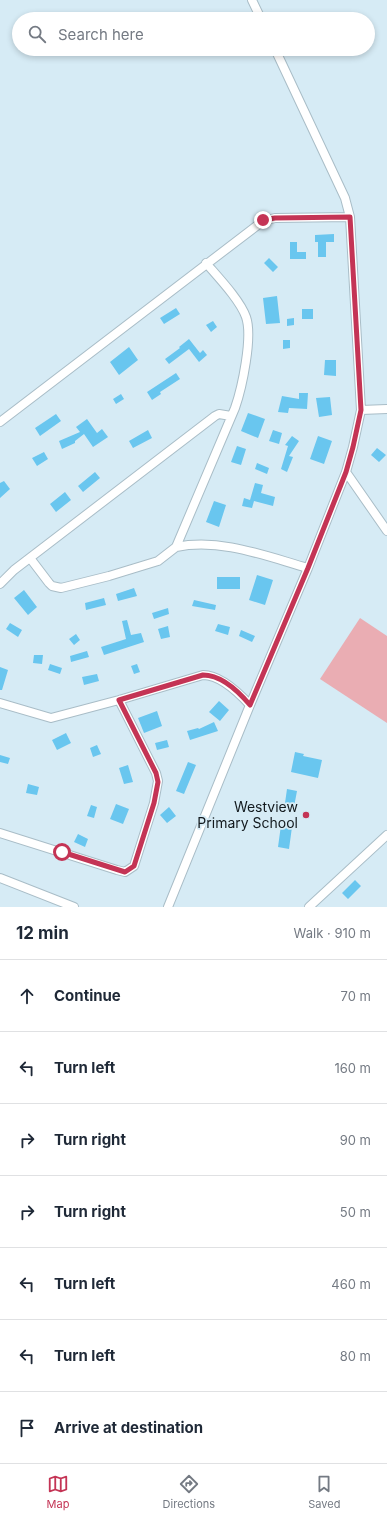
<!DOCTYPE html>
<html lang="en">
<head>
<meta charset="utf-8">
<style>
  body { margin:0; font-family:Inter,sans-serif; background:#f6f6f7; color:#1f2937 }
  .stop { position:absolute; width:12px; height:12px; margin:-9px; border:3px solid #c43455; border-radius:50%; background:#fff }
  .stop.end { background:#c43455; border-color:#fff; box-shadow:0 1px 4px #0008 }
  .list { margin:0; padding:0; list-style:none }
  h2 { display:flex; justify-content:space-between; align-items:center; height:52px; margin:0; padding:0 16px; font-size:17px }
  h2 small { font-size:13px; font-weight:400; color:#747a83 }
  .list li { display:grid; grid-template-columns:26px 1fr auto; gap:12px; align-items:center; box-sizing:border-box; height:72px; padding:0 16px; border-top:1px solid #e0e1e3 }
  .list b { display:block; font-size:15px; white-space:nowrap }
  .list em { font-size:13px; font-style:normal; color:#747a83 }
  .icon { flex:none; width:22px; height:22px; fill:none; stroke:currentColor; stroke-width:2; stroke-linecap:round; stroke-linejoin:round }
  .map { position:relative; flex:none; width:387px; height:907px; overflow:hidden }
  .search { position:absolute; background:#fff; box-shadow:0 2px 6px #0003; left:12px; right:12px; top:12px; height:44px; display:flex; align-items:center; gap:10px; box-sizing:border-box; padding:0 14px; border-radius:22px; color:#747a83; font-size:15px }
  .sheet { height:556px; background:#fff }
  nav { display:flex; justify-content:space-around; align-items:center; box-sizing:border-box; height:56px; border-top:1px solid #e0e1e3; background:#fff; font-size:11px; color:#747a83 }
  nav a { display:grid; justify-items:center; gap:2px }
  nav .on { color:#c43455 }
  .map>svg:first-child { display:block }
</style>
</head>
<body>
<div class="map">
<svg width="387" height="907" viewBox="0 0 387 907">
  <rect width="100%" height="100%" fill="#d6ebf5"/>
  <path fill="#eaadb3" d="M 360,618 L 387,636 L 387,723 L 320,679 Z"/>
  <path fill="#69c6ef" d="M 334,234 L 334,242 L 326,242 L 326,257 L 318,257 L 318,242 L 315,242 L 315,235 Z
    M 290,242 L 297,242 L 297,252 L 306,252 L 306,259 L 290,259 Z
    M 269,258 L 278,267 L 273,272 L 264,263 Z
    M 277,296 L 280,323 L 266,324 L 263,298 Z
    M 176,308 L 180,314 L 164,324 L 160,318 Z
    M 302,309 L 313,309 L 313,319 L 302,319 Z
    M 294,318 L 294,325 L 287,326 L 287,319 Z
    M 213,321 L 217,327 L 211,332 L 206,325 Z
    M 189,339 L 200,353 L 203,350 L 207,355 L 199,362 L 189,349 L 169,364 L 165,359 L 180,348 L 179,347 Z
    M 283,340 L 290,340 L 290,348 L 283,349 Z
    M 129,347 L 138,360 L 119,375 L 110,362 Z
    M 325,360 L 336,360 L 336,376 L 324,375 Z
    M 176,373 L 180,379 L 160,392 L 161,394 L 152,400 L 147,392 Z
    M 299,393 L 308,393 L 307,409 L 289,408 L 288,413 L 278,412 L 282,396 L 299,399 Z
    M 121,394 L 124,399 L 116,404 L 113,399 Z
    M 330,397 L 332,415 L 319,417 L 316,398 Z
    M 248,413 L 265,419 L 258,438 L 241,431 Z
    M 56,414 L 61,421 L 40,436 L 35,428 Z
    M 87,419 L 97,433 L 102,429 L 108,437 L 93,447 L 84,434 L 75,441 L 75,443 L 62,449 L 59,441 L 80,432 L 76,427 Z
    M 148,430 L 152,438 L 133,448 L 129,441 Z
    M 273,430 L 282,433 L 279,444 L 269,441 Z
    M 292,436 L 299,441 L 289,456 L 293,457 L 287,472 L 281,469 L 288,446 L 285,445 Z
    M 318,436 L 332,441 L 324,464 L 310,459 Z
    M 237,446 L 246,449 L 241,465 L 231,462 Z
    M 377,448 L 386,455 L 379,462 L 371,455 Z
    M 44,452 L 48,459 L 37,466 L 32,458 Z
    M 257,463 L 269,468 L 267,474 L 255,469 Z
    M 95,472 L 100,478 L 83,492 L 78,486 Z
    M 4,481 L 10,489 L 0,498 L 0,483 Z
    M 255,483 L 263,485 L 261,493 L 275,497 L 273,506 L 254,501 L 252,508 L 242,506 L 244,498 L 250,500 Z
    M 65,492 L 71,500 L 56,512 L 50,504 Z
    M 214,501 L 226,505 L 219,527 L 206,522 Z
    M 257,575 L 273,580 L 265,605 L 249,600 Z
    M 217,577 L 240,577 L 240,589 L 217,589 Z
    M 134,588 L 137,596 L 118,601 L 116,594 Z
    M 24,590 L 37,607 L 28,615 L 14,598 Z
    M 104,598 L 106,605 L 86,610 L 85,603 Z
    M 194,600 L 216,605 L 215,610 L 192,606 Z
    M 168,608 L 169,614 L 154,619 L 152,613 Z
    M 127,620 L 131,635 L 141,633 L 144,642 L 104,655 L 101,647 L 126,639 L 122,621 Z
    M 10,623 L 22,630 L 18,637 L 6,629 Z
    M 218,624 L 230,627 L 228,635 L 215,631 Z
    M 168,626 L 170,637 L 161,639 L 158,629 Z
    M 241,630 L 255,636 L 252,642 L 239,636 Z
    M 76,634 L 80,640 L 74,645 L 69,639 Z
    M 87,651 L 89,657 L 71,662 L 70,656 Z
    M 34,655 L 43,655 L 42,664 L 33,663 Z
    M 50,664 L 62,668 L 60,674 L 48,670 Z
    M 137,664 L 140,672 L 134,674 L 131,666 Z
    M 0,667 L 8,670 L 2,690 L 0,690 Z
    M 97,674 L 99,681 L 84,685 L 82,677 Z
    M 219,701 L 229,710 L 220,721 L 209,712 Z
    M 157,711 L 162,726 L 144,733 L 138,718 Z
    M 214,722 L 218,731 L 190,740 L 187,731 L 198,728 L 199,729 Z
    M 66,733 L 71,743 L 57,750 L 52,740 Z
    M 167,740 L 169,747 L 157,750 L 155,743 Z
    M 97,745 L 101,754 L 93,757 L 90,748 Z
    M 295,752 L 304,754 L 303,756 L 322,760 L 318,778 L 291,772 Z
    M 0,755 L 10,758 L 8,764 L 0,762 Z
    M 188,762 L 196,765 L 184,794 L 176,791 Z
    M 128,765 L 133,782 L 124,784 L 119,768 Z
    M 28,784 L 39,787 L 37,795 L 26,793 Z
    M 287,789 L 297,791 L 293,812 L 284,810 Z
    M 116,804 L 129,809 L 123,824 L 110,819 Z
    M 91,805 L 97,807 L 94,818 L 87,816 Z
    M 169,807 L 176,816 L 167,823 L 160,815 Z
    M 281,825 L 292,827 L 289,849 L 278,847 Z
    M 78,834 L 88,839 L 85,847 L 74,842 Z
    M 355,880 L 361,886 L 348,899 L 342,893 Z"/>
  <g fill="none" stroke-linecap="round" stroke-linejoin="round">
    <defs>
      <path id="street" d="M 252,0 L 261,19
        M 361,410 L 387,409
        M 0,422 L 263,221 L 275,218 L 350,217
        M 346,472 L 387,531
        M 176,547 C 221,538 265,556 308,568
        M 30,558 L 49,583 L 52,586 L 61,588 L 109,576 L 158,561 L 176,547 L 235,408 C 242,388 253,337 246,317 C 240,300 218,277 206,263
        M 0,584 L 14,570 L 215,416 L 219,414 L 231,416
        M 0,703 L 51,718 L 119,700 L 203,675 C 221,675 239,693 250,705
        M 0,833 L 117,870 L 125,872 L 134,866 L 154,803 L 158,781 L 156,773 L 119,700
        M 0,878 L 74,907
        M 168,907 L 250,705 L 308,568 L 346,472 L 353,447 L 361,410 L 350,217 L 345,198 L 275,49
        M 309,907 L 387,835"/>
    </defs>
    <use href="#street" stroke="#a9bdc7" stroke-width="10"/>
    <use href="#street" stroke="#fff" stroke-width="8"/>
  </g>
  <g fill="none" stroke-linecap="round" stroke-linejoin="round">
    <path stroke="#c43455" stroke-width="5" d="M 62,852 L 125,872 L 134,866 L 154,803 L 158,782 L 156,773 L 119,700 L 203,675 C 221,675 239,692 250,705 L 308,568 L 346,472 L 353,447 L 361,410 L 350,217 L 275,218 L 263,220"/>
  </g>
  <circle fill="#c43455" stroke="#d6ebf5" stroke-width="1.5" cx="306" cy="815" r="4"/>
  <g text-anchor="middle" stroke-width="3.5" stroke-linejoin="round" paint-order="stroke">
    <g font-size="14" fill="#12191d" stroke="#d6ebf5" text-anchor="end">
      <text x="298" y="812">Westview<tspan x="298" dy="16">Primary School</tspan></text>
    </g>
  </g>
</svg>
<div class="stop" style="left:62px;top:852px"></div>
<div class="stop end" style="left:263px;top:220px"></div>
<div class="search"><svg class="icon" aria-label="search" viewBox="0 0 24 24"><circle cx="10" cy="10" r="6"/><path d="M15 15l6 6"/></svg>Search here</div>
</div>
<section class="sheet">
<h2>12 min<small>Walk · 910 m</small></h2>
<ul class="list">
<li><svg class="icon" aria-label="ahead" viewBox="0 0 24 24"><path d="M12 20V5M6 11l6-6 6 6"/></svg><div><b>Continue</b></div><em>70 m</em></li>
<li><svg class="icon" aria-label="left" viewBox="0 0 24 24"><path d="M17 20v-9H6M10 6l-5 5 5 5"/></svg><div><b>Turn left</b></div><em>160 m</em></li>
<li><svg class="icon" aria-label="right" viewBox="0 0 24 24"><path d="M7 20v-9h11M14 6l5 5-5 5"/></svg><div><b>Turn right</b></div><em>90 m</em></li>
<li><svg class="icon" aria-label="right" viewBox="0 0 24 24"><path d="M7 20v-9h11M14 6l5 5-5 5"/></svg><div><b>Turn right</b></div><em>50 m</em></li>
<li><svg class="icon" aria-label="left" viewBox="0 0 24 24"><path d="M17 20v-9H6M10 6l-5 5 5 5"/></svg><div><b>Turn left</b></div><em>460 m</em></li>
<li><svg class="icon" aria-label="left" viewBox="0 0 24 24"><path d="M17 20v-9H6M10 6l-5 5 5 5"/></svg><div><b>Turn left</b></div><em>80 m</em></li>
<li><svg class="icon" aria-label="arrive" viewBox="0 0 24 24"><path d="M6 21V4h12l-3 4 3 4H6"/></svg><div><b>Arrive at destination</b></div></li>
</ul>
</section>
<nav>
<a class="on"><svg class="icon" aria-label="map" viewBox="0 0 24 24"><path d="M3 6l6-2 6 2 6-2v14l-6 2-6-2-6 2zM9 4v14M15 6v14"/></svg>Map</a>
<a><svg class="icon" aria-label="directions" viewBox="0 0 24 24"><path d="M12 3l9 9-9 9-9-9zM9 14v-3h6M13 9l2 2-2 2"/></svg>Directions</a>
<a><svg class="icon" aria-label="saved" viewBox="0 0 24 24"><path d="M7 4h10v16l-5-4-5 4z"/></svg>Saved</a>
</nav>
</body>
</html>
